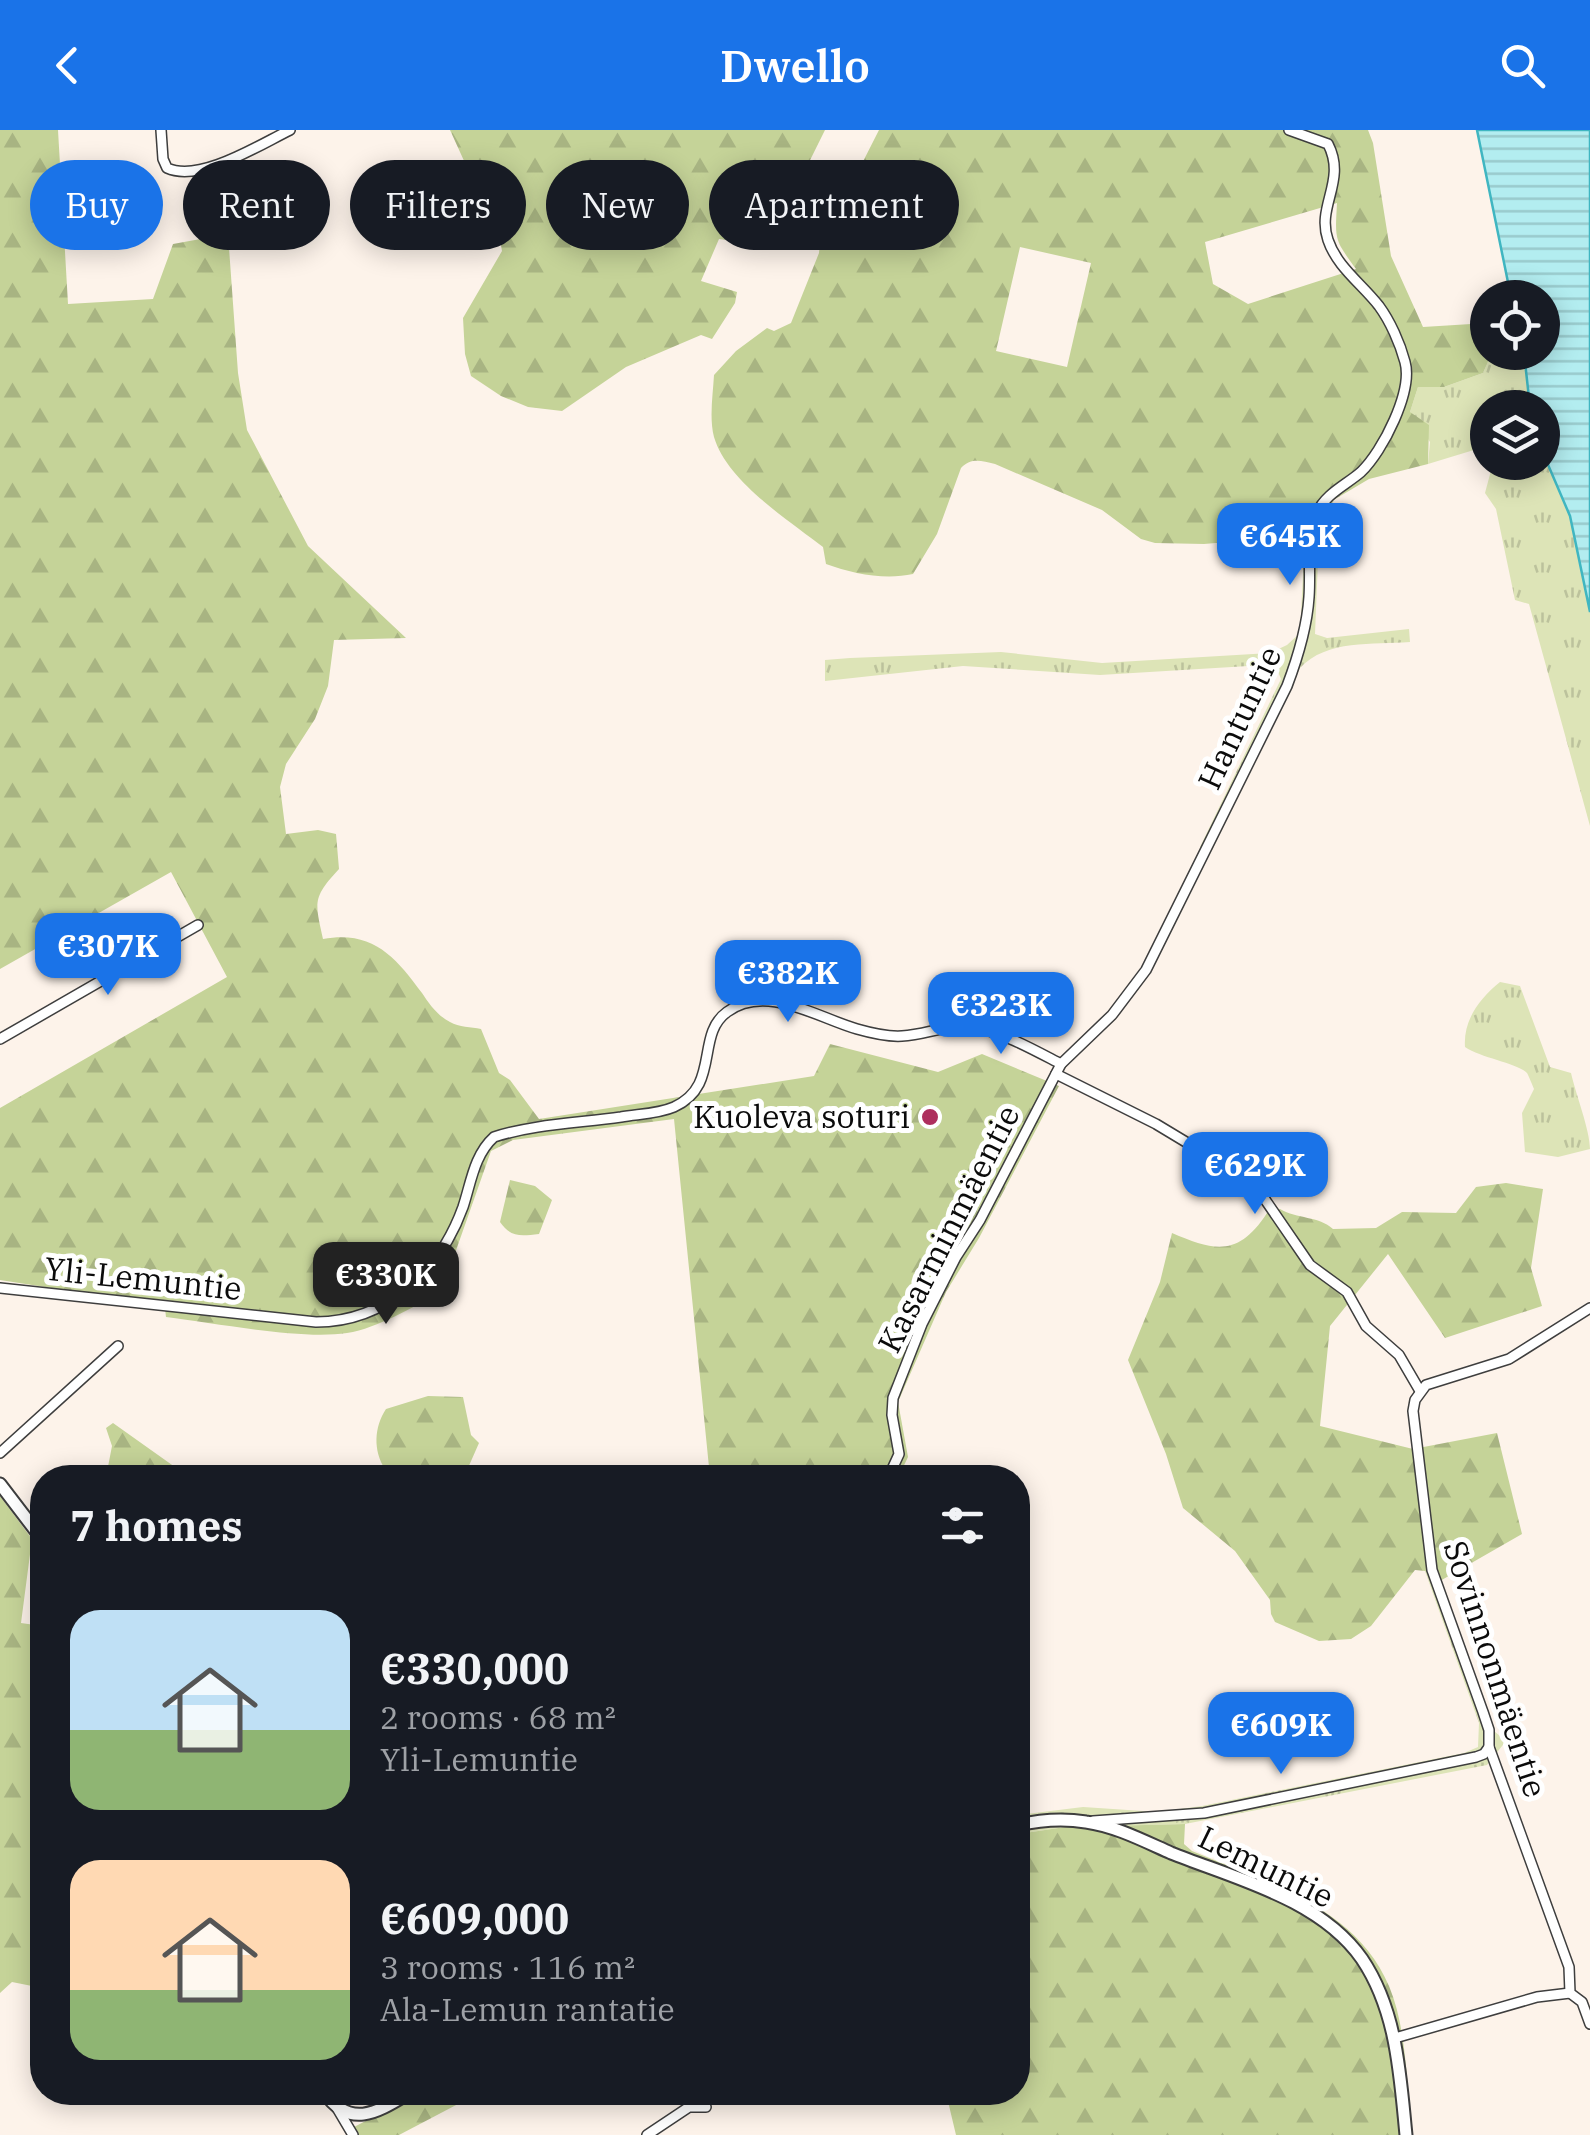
<!DOCTYPE html>
<meta charset="utf-8">
<style>
body{margin:0;font-family:"IBM Plex Serif",serif;background:#242831;color:#f1f3f6;height:100vh;display:flex;flex-direction:column;font-size:38px;white-space:nowrap}
*{box-sizing:border-box;margin:0}
p{font-size:32px;color:#9ea1a6}
.icon{flex:none;width:55px;height:55px;fill:none;stroke:currentColor;stroke-width:2;stroke-linecap:round;stroke-linejoin:round}
.map{position:relative;flex:1;overflow:hidden}
.panel{position:absolute;left:30px;top:1335px;width:1000px;height:640px;display:flex;flex-direction:column;background:#171b24;border-radius:40px;box-shadow:0 5px 25px #0003}
.panel>*{flex:none}
.banner{position:absolute;left:30px;top:30px;width:1000px;height:90px;display:flex;gap:20px}
.tools{position:absolute;left:1470px;top:150px;display:grid;gap:20px}
.tools a{display:grid;place-items:center;width:90px;height:90px;border-radius:50%;background:#171b24;box-shadow:0 5px 25px #0003;font-size:50px}
.price{position:absolute;translate:-50% -85px;padding:0 22px;border-radius:20px;background:#1a73e8;color:#fff;font-size:32px;line-height:65px;filter:drop-shadow(0 2px 5px #0008)}
.price::after{content:'';position:absolute;left:50%;top:60px;width:30px;height:22px;margin-left:-15px;background:inherit;clip-path:polygon(0 0,100% 0,50% 100%)}
.price.on{background:#222;color:#fff}
ul{padding:0;list-style:none}
li{display:flex;align-items:center;gap:30px;height:250px;padding:0 40px}
li span{display:grid;place-items:center;flex:none;width:280px;height:200px;border-radius:30px;color:#555}
li>.icon{margin-inline-start:auto}
span .icon{width:120px;height:120px;fill:#fffc;stroke-width:1}
li b{font-size:42px}
h2{display:flex;justify-content:space-between;align-items:center;height:120px;padding:0 40px;font-size:42px}
.tag{padding:0 35px;border-radius:45px;background:#171b24;box-shadow:0 5px 25px #0003;font-size:35px;line-height:90px}
.tag.on{background:#1a73e8;color:#fff}
header{display:flex;justify-content:space-between;align-items:center;height:130px;padding:0 40px;background:#1a73e8;color:#fff;font-size:45px;font-weight:600}
.map>svg:first-child{display:block}
.grass{fill:url(#grass-tufts)}
.forest{fill:url(#forest-firs);fill-rule:evenodd}
.water{fill:url(#water-rules);stroke:#40b6c1;stroke-width:2.5}
.lines{fill:none;stroke-linecap:round;stroke-linejoin:round}
.minor-casing{stroke:#3e3e3e;stroke-width:12}
.tertiary-casing{stroke:#3e3e3e;stroke-width:15}
.minor{stroke:#fff;stroke-width:9}
.tertiary{stroke:#fff;stroke-width:11}
.poi-dot{fill:#ae2f5d;stroke:#fff;stroke-width:4}
.labels{text-anchor:middle;stroke-width:10;stroke-linejoin:round;paint-order:stroke}
.street-label{font-size:32px;fill:#0b0b0b;stroke:#fff}
.poi-label{font-size:32px;fill:#0b0b0b;stroke:#fff;text-anchor:end}
</style>
<header><svg class="icon" aria-label="back" viewBox="0 0 24 24"><path d="M15 5l-7 7 7 7"/></svg>Dwello<svg class="icon" aria-label="search" viewBox="0 0 24 24"><circle cx="10" cy="10" r="6"/><path d="M15 15l6 6"/></svg></header>
<div class="map">
<svg width="1590" height="2005" viewBox="0 0 1590 2005">
<defs>
<pattern id="grass-tufts" width="24" height="20" patternUnits="userSpaceOnUse" patternTransform="scale(2.5)"><rect width="24" height="20" fill="#dde4b7"/><path d="M3 7l-1-3M5 7V3M7 7l1-3M15 17l-1-3M17 17v-4M19 17l1-3" fill="none" stroke="#bcc29c"/></pattern>
<pattern id="forest-firs" width="22" height="20" patternUnits="userSpaceOnUse" patternTransform="scale(2.5)"><rect width="22" height="20" fill="#c5d398"/><path d="M5 1l3.5 6h-7zM16 11l3.5 6h-7z" fill="#a8b482"/></pattern>
<pattern id="water-rules" width="6" height="5" patternUnits="userSpaceOnUse" patternTransform="scale(2.5)"><rect width="6" height="5" fill="#b3edf0"/><path d="M0 2.5h6" fill="none" stroke="#99cacc"/></pattern>
</defs>
<rect width="100%" height="100%" fill="#fdf3ea"/>
<!-- grass -->
<g class="grass">
<path d="M1492,223h32l6,54 -42,1 -1,38 -59,18 2,-22 -20,-30 8,-25h26l39,-14z"/>
<path d="M1543,323l27,63 20,96v214l-61,-222 -14,-4 -19,-91 -11,-16 8,-30 49,-1z"/>
<path d="M1334,370l-15,35 -4,99 12,4 82,-9 1,13c-37,3 -83,-3 -110,26l-88,182 -12,-3 81,-168 -5,-12 -11,-2 -165,10 -137,-9 -138,15v-21l25,-2 151,-6 101,11 168,-10 17,-8 13,-12 6,-118z"/>
<path d="M1500,852l20,4 30,81 21,6c5,22 19,57 19,76l-32,8 -33,-5 -3,-39 12,-24c-1,-2 -6,-15 -7,-16 -10,-10 -46,-15 -62,-26 -2,-27 15,-49 35,-65z"/>
<path d="M1425,1441l15,10 54,150 12,10 -19,24 -302,59 -120,3 -47,7v-19l65,-8 75,5 44,-6 262,-53 14,-6 1,-24z"/>
</g>
<!-- forest -->
<g class="forest">
<path d="M0,0h58l10,174 85,-5 20,-55 55,-10 10,139 9,57 61,116 98,92 -72,2 -6,46 -13,33 -29,45 -6,23 6,47 32,-4 18,4 3,35c-27,29 -24,33 -16,70 49,-9 72,17 99,54 7,11 16,23 28,29 9,5 21,5 31,7l18,44 11,7 29,39 275,-43 16,-32 108,28 44,-18 77,32 -80,152 -33,54 -48,110 10,55 -10,21 -188,-1 -36,-358 -161,21 -22,11 -50,142c-30,14 -62,35 -94,40 -47,7 -131,-10 -181,-16l-2,-17 -74,-6 -90,-14v-172l227,-131 -56,-105 -171,97z"/>
<path d="M450,0h375l-57,115 -49,-6 -18,42 36,11 -2,11 -23,36 -11,-4 -75,32 -64,44 -34,-4 -27,-11 -30,-20 -6,-22 -2,-36 39,-67 -2,-11z"/>
<path d="M879,0h489l5,13 18,113 32,71 64,-4 1,29 4,1 -9,20 -39,14h-26l-8,25 19,13 -1,39 -59,15 -81,48 -49,14 -35,3 -49,-1 -14,-4 -39,-29 -107,-46c-14,-3 -23,-7 -34,4l-24,66 -24,40c-28,6 -60,0 -87,-10l-3,-17c-35,-27 -96,-66 -109,-110 -5,-19 -1,-43 0,-62l22,-24 31,-23 7,3 17,-8 28,-70 1,-11 -7,-13 32,-32zM1337,73c-2,37 -3,36 19,66l-108,35 -35,-20 -8,-42zM1020,117l71,16 -24,104 -71,-16z"/>
<path d="M510,1050l25,6 17,14 -13,34c-18,2 -28,4 -39,-12z"/>
<path d="M1506,1053l37,6 -12,79 11,38 -97,32 -57,-84 -58,72 -10,100 93,23 84,-16 25,101 -82,47 -15,-10 -10,-1 -44,56 -20,13 -32,2 -44,-19 -4,-8 -1,-14 -35,-49 -52,-43 -17,-54 -38,-94 32,-78 12,-49c44,19 67,23 95,-20l13,-4c17,10 39,7 53,20l43,-1 26,-16 54,1 20,-26z"/>
<path d="M428,1266l35,1 8,38 8,8 -15,34h-55l-24,-8c-12,-18 -11,-42 1,-60z"/>
<path d="M113,1293l76,54h-83l6,-31 -6,-18z"/>
<path d="M0,1366l32,43 -11,84 21,3v362l-30,-6 -12,11z"/>
<path d="M1185,1694l-1,20 8,7c74,31 163,55 197,135 18,43 17,97 23,143l-12,6h-444l-10,-42 72,-1v-258l47,-7z"/>
<path d="M420,1963h59l-80,42h-40l-5,-8z"/>
</g>
<!-- water -->
<path class="water" d="M1477,0h113v482l-20,-96 -27,-63 -1,-45 -12,-1 -6,-54 18,-1v-54l-31,-1z"/>
<g class="lines">
<!-- minor casing -->
<g class="minor-casing">
<g id="minor">
<path d="M161,0l2,29 4,9c33,15 92,-23 123,-38"/>
<path d="M0,909l198,-114"/>
<path d="M1056,944l100,50 83,50 25,24 46,67 37,27 19,34 33,29 21,36"/>
<path d="M0,1158l316,34c70,0 124,-51 147,-115 8,-24 11,-52 31,-70 40,-13 86,-14 127,-20 17,-3 37,-3 53,-10 47,-21 21,-72 53,-95 39,-29 91,6 130,17 14,4 30,8 45,7 26,-1 48,-14 75,-8 29,6 57,22 84,36"/>
<path d="M1590,1178l-81,51 -83,26 -11,15 -2,11 19,159 51,142 6,18v17l80,220 1,26 12,9 8,22"/>
<path d="M0,1323l118,-107"/>
<path d="M888,1348l11,-24 -7,-39 1,-17 29,-74 34,-67 24,-37 81,-156 51,-49 34,-45 141,-284c11,-29 20,-58 22,-89 2,-26 -3,-59 8,-84 8,-19 29,-28 44,-41 22,-21 52,-81 44,-110 -5,-19 -15,-41 -26,-56 -17,-22 -42,-39 -51,-66 -12,-34 19,-59 0,-96l-39,-14"/>
<path d="M1093,1691l111,-8 272,-56 8,-3 5,-7"/>
<path d="M1395,1908l142,-41 33,-4"/>
<path d="M337,1978l16,27"/>
<path d="M647,2005l42,-28h17"/>
</g>
</g>
<!-- tertiary casing -->
<g class="tertiary-casing">
<g id="tertiary">
<path d="M0,1354l42,55"/>
<path d="M1018,1695c22,-5 44,-7 68,-3 29,4 58,19 85,31 65,26 149,46 191,106 35,52 38,116 44,176"/>
<path d="M324,1962c27,39 55,19 87,0"/>
</g>
</g>
<!-- minor -->
<use href="#minor" class="minor"/>
<!-- tertiary -->
<use href="#tertiary" class="tertiary"/>
</g>
<!-- markers -->
<circle class="poi-dot" cx="930" cy="987" r="10"/>
<g class="labels">
<!-- street labels -->
<g class="street-label">
<text transform="translate(1240 588) rotate(-65)" y="11">Hantuntie</text>
<text transform="translate(949 1099) rotate(-63)" y="11">Kasarminmäentie</text>
<text transform="translate(143 1149) rotate(6)" y="11">Yli-Lemuntie</text>
<text transform="translate(1495 1539) rotate(72)" y="11">Sovinnonmäentie</text>
<text transform="translate(1266 1737) rotate(26)" y="11">Lemuntie</text>
</g>
<!-- poi labels -->
<g class="poi-label">
<text x="910" y="998">Kuoleva soturi</text>
</g>
</g>
</svg>
<div class="tools">
<a><svg class="icon" aria-label="locate" viewBox="0 0 24 24"><circle cx="12" cy="12" r="6"/><path d="M12 2v4M12 18v4M2 12h4M18 12h4"/></svg></a>
<a><svg class="icon" aria-label="layers" viewBox="0 0 24 24"><path d="M12 4l9 5-9 5-9-5zM3 14l9 5 9-5"/></svg></a>
</div>
<b class="price" style="left:1290px;top:458px">€645K</b>
<b class="price" style="left:108px;top:868px">€307K</b>
<b class="price" style="left:788px;top:895px">€382K</b>
<b class="price" style="left:1001px;top:927px">€323K</b>
<b class="price" style="left:1255px;top:1087px">€629K</b>
<b class="price on" style="left:386px;top:1197px">€330K</b>
<b class="price" style="left:1281px;top:1647px">€609K</b>
<div class="banner">
<a class="tag on">Buy</a>
<a class="tag">Rent</a>
<a class="tag">Filters</a>
<a class="tag">New</a>
<a class="tag">Apartment</a>
</div>
<section class="panel">
<h2>7 homes<svg class="icon" aria-label="filters" viewBox="0 0 24 24"><path d="M4 7h16M4 17h16"/><circle cx="9" cy="7" r="2"/><circle cx="15" cy="17" r="2"/></svg></h2>
<ul>
<li><span style="background:linear-gradient(#bfe0f5 60%,#8fb573 0)"><svg class="icon" aria-label="home" viewBox="0 0 24 24"><path d="M3 11l9-7 9 7M6 9v11h12V9"/></svg></span><div><b>€330,000</b><p>2 rooms · 68 m²</p><p>Yli-Lemuntie</p></div></li>
<li><span style="background:linear-gradient(#ffd9b3 65%,#8fb573 0)"><svg class="icon" aria-label="home" viewBox="0 0 24 24"><path d="M3 11l9-7 9 7M6 9v11h12V9"/></svg></span><div><b>€609,000</b><p>3 rooms · 116 m²</p><p>Ala-Lemun rantatie</p></div></li>
</ul>
</section>
</div>
